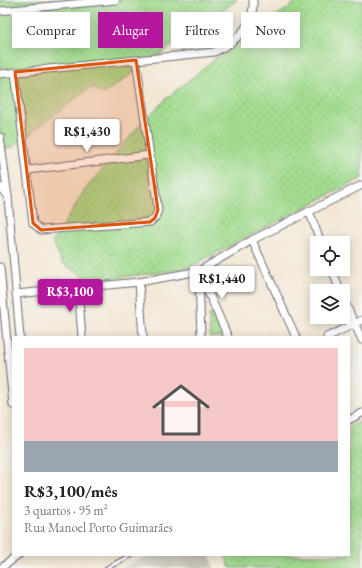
<!DOCTYPE html>
<html lang="pt">
<meta charset="utf-8">
<style>
body{margin:0;font-family:"EB Garamond",serif;background:#f6f6f6;color:#222;height:100vh;display:flex;flex-direction:column;font-size:15px;white-space:nowrap}
*{box-sizing:border-box;margin:0}
p{font-size:13px;color:#767676}
.icon{flex:none;width:22px;height:22px;fill:none;stroke:currentColor;stroke-width:2;stroke-linecap:round;stroke-linejoin:round}
.map{position:relative;flex:1;overflow:hidden}
.panel{position:absolute;left:12px;top:336px;width:338px;height:220px;display:flex;flex-direction:column;background:#fff;border-radius:0px;box-shadow:0 2px 10px #0003}
.panel>*{flex:none}
.guide{position:absolute;left:12px;top:12px;width:338px;height:36px;display:flex;gap:8px}
.fabs{position:absolute;left:310px;top:236px;display:grid;gap:8px}
.fabs a{display:grid;place-items:center;width:40px;height:40px;border-radius:0px;background:#fff;box-shadow:0 2px 10px #0003;font-size:20px}
.price{position:absolute;translate:-50% -34px;padding:0 9px;border-radius:4px;background:#fff;color:#222;font-size:13px;line-height:26px;filter:drop-shadow(0 1px 2px #0008)}
.price::after{content:'';position:absolute;left:50%;top:24px;width:12px;height:9px;margin-left:-6px;background:inherit;clip-path:polygon(0 0,100% 0,50% 100%)}
.price.selected{background:#b5179e;color:#fff}
ul{padding:0;list-style:none}
li{display:grid;align-content:center;gap:8px;height:212px;padding:0 12px}
li span{display:grid;place-items:center;height:124px;border-radius:0px;color:#555}
li>.icon{margin-inline-start:auto}
span .icon{width:72px;height:72px;fill:#fffc;stroke-width:1}
li b{font-size:17px}
.pill{padding:0 14px;border-radius:0px;background:#fff;box-shadow:0 2px 10px #0003;font-size:14px;line-height:36px}
.pill.selected{background:#b5179e;color:#fff}
.map>svg:first-child{display:block}
.industrial{fill:#c9c3b8}
.green{fill:url(#green-dots);stroke:#627f65}
.lines{fill:none;stroke-linecap:round;stroke-linejoin:round}
.service-casing{stroke:#6b6771;stroke-width:5.5}
.minor-casing{stroke:#6b6771;stroke-width:9}
.service{stroke:#fff;stroke-width:3.5}
.minor{stroke:#fff;stroke-width:7}
.marked{fill:#de560e;fill-opacity:0.2;stroke:#de560e;stroke-width:3;stroke-linejoin:round}
</style>
<div class="map">
<svg width="362" height="568" viewBox="0 0 362 568">
<defs>
<pattern id="green-dots" width="8" height="8" patternUnits="userSpaceOnUse"><rect width="8" height="8" fill="#a3dc8f"/><path d="M2 2h.1M6 6h.1" fill="none" stroke="#8cbc7c" stroke-width="1.8" stroke-linecap="round"/></pattern>
</defs>
<rect width="100%" height="100%" fill="#f6f6f2"/>
<filter id="ink" filterUnits="userSpaceOnUse"><feTurbulence type="fractalNoise" baseFrequency=".025" numOctaves="2"/><feDisplacementMap in="SourceGraphic" scale="8" xChannelSelector="R" yChannelSelector="G"/><feConvolveMatrix kernelMatrix="1 2 1 2 8 2 1 2 1" color-interpolation-filters="sRGB"/></filter>
<filter id="wash" filterUnits="userSpaceOnUse"><feTurbulence type="fractalNoise" baseFrequency=".012" numOctaves="4" result="noise"/><feDisplacementMap in="SourceGraphic" scale="16" xChannelSelector="R" yChannelSelector="G"/><feGaussianBlur stdDeviation="0.9" result="paint"/><feColorMatrix in="noise" values="0 0 0 0 0 0 0 0 0 0 0 0 0 0 0 0 0 1.4 0 .05"/><feComposite in="paint" operator="in"/></filter>
<g filter="url(#wash)">
<rect width="100%" height="100%" fill="#f3e7d4"/>
<!-- industrial -->
<path class="industrial" d="M147,555h63l4,13h-92z"/>
<!-- green -->
<g class="green">
<path d="M0,0h237l-134,94 -10,-6 -5,1 -75,58 -6,1 -7,-3z"/>
<path d="M298,0h64v35l-5,7 5,11v125l-173,89 -12,3 -85,11 -30,-18 -9,-21 31,-51 55,-65 28,-28 73,-59 47,-30z"/>
<path d="M214,313l10,24h-14l-1,-22z"/>
<path d="M362,421v147h-132l-5,-13h124v-128z"/>
</g>
</g>
<g filter="url(#ink)">
<g class="lines">
<!-- service casing -->
<g class="service-casing">
<path id="service" d="M107,568l24,-13"/>
</g>
<!-- minor casing -->
<g class="minor-casing">
<g id="minor">
<path d="M0,11l116,-11"/>
<path d="M15,72l18,151 8,7 109,-8 5,-4 3,-8 -22,-150"/>
<path d="M0,74l214,-22c22,-9 41,-28 39,-52"/>
<path d="M0,137l8,60 12,140"/>
<path d="M28,170l121,-15"/>
<path d="M0,187l8,10"/>
<path d="M309,211l12,32"/>
<path d="M252,240l44,97"/>
<path d="M0,267l13,138"/>
<path d="M332,269l8,22"/>
<path d="M199,271l29,66"/>
<path d="M199,276l2,61"/>
<path d="M139,282l4,55"/>
<path d="M78,288l4,49"/>
<path d="M16,294l123,-12 60,-11 53,-31 110,-55"/>
<path d="M343,298l19,42"/>
<path d="M327,337l35,-17"/>
<path d="M349,420l13,-7"/>
<path d="M1,568l18,-13"/>
</g>
</g>
<!-- service -->
<use href="#service" class="service"/>
<!-- minor -->
<use href="#minor" class="minor"/>
</g>
</g>
<!-- marked area -->
<path class="marked" d="M136,60l22,150 -3,8 -5,4 -109,8 -8,-7 -18,-151z"/>
</svg>
<div class="fabs">
<a><svg class="icon" aria-label="locate" viewBox="0 0 24 24"><circle cx="12" cy="12" r="6"/><path d="M12 2v4M12 18v4M2 12h4M18 12h4"/></svg></a>
<a><svg class="icon" aria-label="layers" viewBox="0 0 24 24"><path d="M12 4l9 5-9 5-9-5zM3 14l9 5 9-5"/></svg></a>
</div>
<b class="price" style="left:87px;top:153px">R$1,430</b>
<b class="price" style="left:222px;top:300px">R$1,440</b>
<b class="price selected" style="left:70px;top:313px">R$3,100</b>
<div class="guide">
<a class="pill">Comprar</a>
<a class="pill selected">Alugar</a>
<a class="pill">Filtros</a>
<a class="pill">Novo</a>
</div>
<section class="panel">
<ul>
<li><span style="background:linear-gradient(#f6c9c9 75%,#9aa5b1 0)"><svg class="icon" aria-label="home" viewBox="0 0 24 24"><path d="M3 11l9-7 9 7M6 9v11h12V9"/></svg></span><div><b>R$3,100/mês</b><p>3 quartos · 95 m²</p><p>Rua Manoel Porto Guimarães</p></div></li>
</ul>
</section>
</div>
